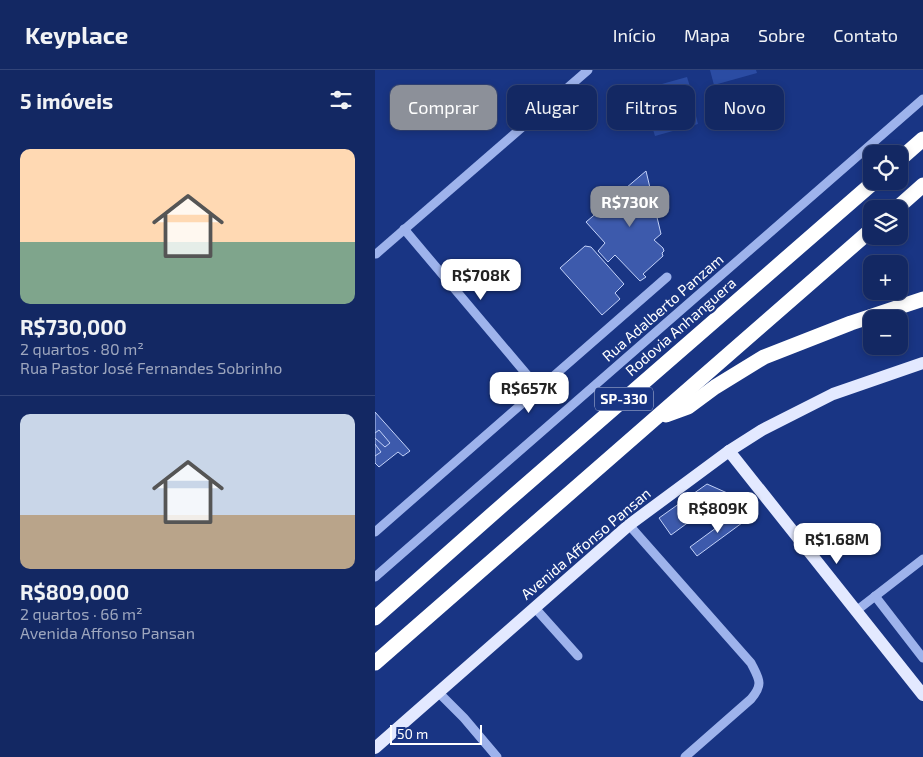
<!DOCTYPE html>
<html lang="pt">
<meta charset="utf-8">
<style>
body{margin:0;font-family:"Exo 2",sans-serif;background:#20346c;color:#f1f3f6;height:100vh;display:flex;flex-direction:column;font-size:19px;white-space:nowrap}
*{box-sizing:border-box;margin:0}
p{font-size:16px;color:#9da6be}
.icon{flex:none;width:28px;height:28px;fill:none;stroke:currentColor;stroke-width:2;stroke-linecap:round;stroke-linejoin:round}
.map{position:relative;flex:1;overflow:hidden}
.sheet{display:flex;flex-direction:column;background:#132863;width:375px}
.sheet>*{flex:none}
.guide{position:absolute;left:15px;top:15px;width:458px;height:45px;display:flex;gap:10px}
.buttons{position:absolute;left:488px;top:75px;display:grid;gap:10px}
.buttons a{display:grid;place-items:center;width:45px;height:45px;border-radius:10px;background:#132863;box-shadow:0 2px 8px #0003,0 0 0 1px #324478;font-size:25px}
.scale{position:absolute;left:15px;bottom:12px;width:92px;box-sizing:border-box;padding-left:5px;border:2px solid #fff;border-top:0;font-size:14px;line-height:18px;white-space:nowrap;color:#fff;-webkit-text-stroke:4px #193584;paint-order:stroke}
.price{position:absolute;translate:-50% -42px;padding:0 11px;border-radius:10px;background:#fff;color:#222;font-size:16px;line-height:32px;filter:drop-shadow(0 1px 2px #0008)}
.price::after{content:'';position:absolute;left:50%;top:30px;width:15px;height:11px;margin-left:-8px;background:inherit;clip-path:polygon(0 0,100% 0,50% 100%)}
.price.active{background:#8c9099;color:#fff}
ul{padding:0;list-style:none}
li{display:grid;align-content:center;gap:10px;height:265px;padding:0 20px}
li+li{border-top:1px solid #324478}
li span{display:grid;place-items:center;height:155px;border-radius:10px;color:#555}
li>.icon{margin-inline-start:auto}
span .icon{width:90px;height:90px;fill:#fffc;stroke-width:1}
li b{font-size:21px}
h2{display:flex;justify-content:space-between;align-items:center;height:60px;padding:0 20px;font-size:21px}
.chip{padding:0 18px;border-radius:10px;background:#132863;box-shadow:0 2px 8px #0003,0 0 0 1px #324478;font-size:18px;line-height:45px}
.chip.active{background:#8c9099;color:#fff}
header{display:flex;align-items:center;gap:30px;box-sizing:border-box;height:70px;padding:0 25px;background:#132863;border-bottom:1px solid #324478}
header strong{font-size:24px}
nav{display:flex;gap:28px;margin-inline-start:auto;font-size:18px}
main{display:flex;flex:1;min-height:0}
.map>svg:first-child{display:block}
.green{fill:#2b4ca3}
.building{fill:#3d5aac;stroke:#c3d2f9}
.lines{fill:none;stroke-linecap:round;stroke-linejoin:round}
.minor{stroke:#9eb3ec;stroke-width:9}
.major{stroke:#e3e9ff;stroke-width:12}
.highway{stroke:#fff;stroke-width:15}
.labels{text-anchor:middle;stroke-width:4.5;stroke-linejoin:round;paint-order:stroke}
.shield{fill:#193584;stroke:#bac2da;stroke-width:1}
.shield-label{font-size:14px;font-weight:bold;fill:#fff}
.street-label{font-size:15px;fill:#fff;stroke:#193584}
</style>
<header>
<strong>Keyplace</strong>
<nav><a>Início</a><a>Mapa</a><a>Sobre</a><a>Contato</a></nav>
</header>
<main>
<section class="sheet">
<h2>5 imóveis<svg class="icon" aria-label="filters" viewBox="0 0 24 24"><path d="M4 7h16M4 17h16"/><circle cx="9" cy="7" r="2"/><circle cx="15" cy="17" r="2"/></svg></h2>
<ul>
<li><span style="background:linear-gradient(#ffd9b3 60%,#7fa58c 0)"><svg class="icon" aria-label="home" viewBox="0 0 24 24"><path d="M3 11l9-7 9 7M6 9v11h12V9"/></svg></span><div><b>R$730,000</b><p>2 quartos · 80 m²</p><p>Rua Pastor José Fernandes Sobrinho</p></div></li>
<li><span style="background:linear-gradient(#c9d6e8 65%,#b9a48a 0)"><svg class="icon" aria-label="home" viewBox="0 0 24 24"><path d="M3 11l9-7 9 7M6 9v11h12V9"/></svg></span><div><b>R$809,000</b><p>2 quartos · 66 m²</p><p>Avenida Affonso Pansan</p></div></li>
</ul>
</section>
<div class="map">
<svg width="548" height="687" viewBox="0 0 548 687">
<rect width="100%" height="100%" fill="#193584"/>
<!-- green -->
<g class="green">
<path d="M335,0h46l1,3 -43,12z"/>
<path d="M312,7l5,16 -44,12 -4,-16z"/>
<path d="M385,21l5,16 -44,11 -4,-16z"/>
<path d="M319,38l4,16 -43,12 -5,-16z"/>
</g>
<!-- building -->
<g class="building">
<path d="M271,101l15,63 -7,6 9,8 1,3 -2,2 1,3 -20,18 3,3 -6,4 -25,-26 -7,7 -10,-11 7,-8 -19,-21z"/>
<path d="M210,176l6,1 33,37 -9,9 5,6 -18,16 -42,-47z"/>
<path d="M0,342l35,39 -7,5 -5,-4 -19,15 -4,-4z"/>
<path d="M4,360l11,13 -5,4 -10,-9v-5z"/>
<path d="M0,374l6,8 -6,4z"/>
<path d="M332,414l27,12 -7,15 -15,-6 -41,30 -12,-17z"/>
<path d="M364,441l7,9 -49,36 -7,-9z"/>
</g>
<g class="lines">
<!-- minor -->
<g class="minor">
<path d="M29,159l135,160"/>
<path d="M1,184l212,-184"/>
<path d="M254,455l122,138c8,16 13,21 0,36l-66,58"/>
<path d="M0,462l292,-255"/>
<path d="M0,507l548,-478"/>
<path d="M500,526l48,62"/>
<path d="M160,538l43,48"/>
<path d="M481,541l67,-52"/>
<path d="M64,623l25,25 33,39"/>
</g>
<!-- major -->
<g class="major">
<path d="M354,381l194,244"/>
<path d="M0,678l254,-223 100,-74 33,-21 71,-36 90,-31"/>
</g>
<!-- highway -->
<g class="highway">
<path d="M524,90l24,-21"/>
<path d="M521,139l27,-24"/>
<path d="M291,345l22,-8 27,-20 49,-30 87,-34 72,-24"/>
<path d="M0,548l130,-115 370,-322"/>
<path d="M0,593l496,-433"/>
</g>
</g>
<g class="labels">
<!-- shield labels -->
<rect class="shield" x="220" y="317.5" width="58" height="23" rx="4"/>
<g class="shield-label">
<text x="249" y="334">SP-330</text>
</g>
<!-- street labels -->
<g class="street-label">
<text transform="translate(288 238) rotate(-41)" y="5">Rua Adalberto Panzam</text>
<text transform="translate(306 257) rotate(-41)" y="5">Rodovia Anhanguera</text>
<text transform="translate(211 474) rotate(-40)" y="5">Avenida Affonso Pansan</text>
</g>
</g>
</svg>
<div class="buttons">
<a><svg class="icon" aria-label="locate" viewBox="0 0 24 24"><circle cx="12" cy="12" r="6"/><path d="M12 2v4M12 18v4M2 12h4M18 12h4"/></svg></a>
<a><svg class="icon" aria-label="layers" viewBox="0 0 24 24"><path d="M12 4l9 5-9 5-9-5zM3 14l9 5 9-5"/></svg></a>
<a>+</a>
<a>−</a>
</div>
<div class="scale">50 m</div>
<b class="price active" style="left:255px;top:158px">R$730K</b>
<b class="price" style="left:106px;top:231px">R$708K</b>
<b class="price" style="left:154px;top:344px">R$657K</b>
<b class="price" style="left:343px;top:464px">R$809K</b>
<b class="price" style="left:462px;top:495px">R$1.68M</b>
<div class="guide">
<a class="chip active">Comprar</a>
<a class="chip">Alugar</a>
<a class="chip">Filtros</a>
<a class="chip">Novo</a>
</div>
</div>
</main>
